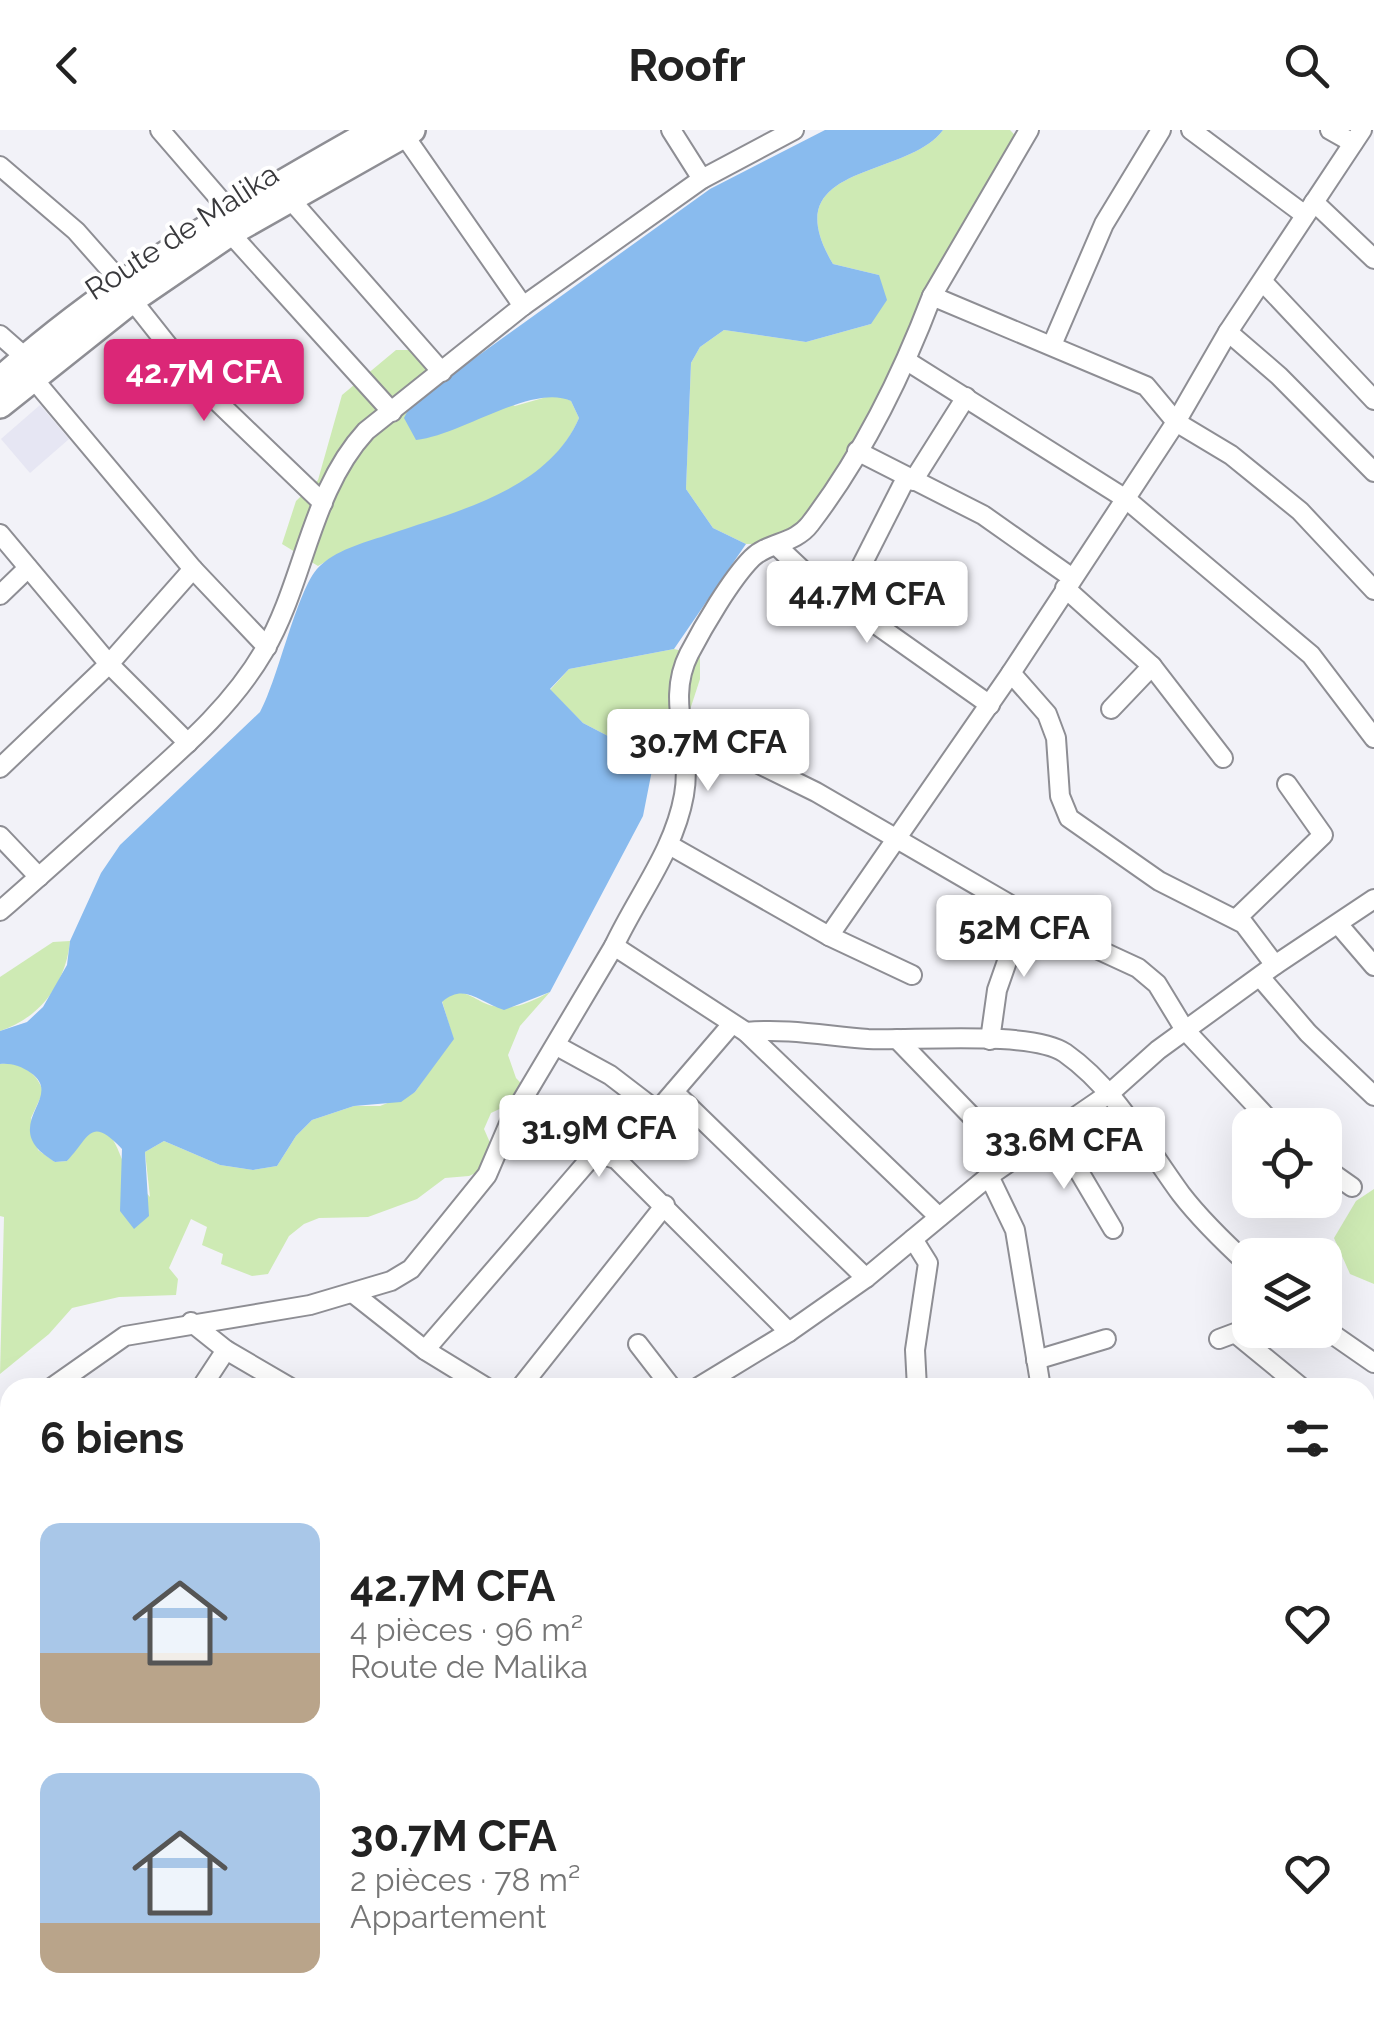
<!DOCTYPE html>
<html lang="fr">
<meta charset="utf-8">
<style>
body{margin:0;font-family:Raleway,sans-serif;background:#f6f6f6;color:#222;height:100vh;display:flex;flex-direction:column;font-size:38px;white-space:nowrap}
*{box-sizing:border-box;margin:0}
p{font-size:32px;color:#767676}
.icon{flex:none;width:55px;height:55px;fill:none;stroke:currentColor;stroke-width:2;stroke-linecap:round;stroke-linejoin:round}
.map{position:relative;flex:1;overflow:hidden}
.side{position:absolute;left:0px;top:1248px;width:1375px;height:642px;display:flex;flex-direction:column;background:#fff;border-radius:30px 30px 0 0;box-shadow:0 10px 40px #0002}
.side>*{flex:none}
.controls{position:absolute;left:1232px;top:978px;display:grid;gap:20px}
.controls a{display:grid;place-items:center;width:110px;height:110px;border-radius:20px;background:#fff;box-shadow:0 10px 40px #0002;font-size:50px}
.price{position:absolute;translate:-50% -85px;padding:0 22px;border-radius:10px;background:#fff;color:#222;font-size:32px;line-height:65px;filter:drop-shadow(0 2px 5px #0008)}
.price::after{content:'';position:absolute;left:50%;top:60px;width:30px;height:22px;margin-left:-15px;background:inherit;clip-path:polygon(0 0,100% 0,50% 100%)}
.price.on{background:#db2777;color:#fff}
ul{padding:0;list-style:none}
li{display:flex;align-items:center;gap:30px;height:250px;padding:0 40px}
li span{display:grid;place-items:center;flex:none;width:280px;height:200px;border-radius:20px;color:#555}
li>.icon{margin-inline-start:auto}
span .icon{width:120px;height:120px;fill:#fffc;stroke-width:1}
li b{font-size:42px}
h2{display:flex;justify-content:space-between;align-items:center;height:120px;padding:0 40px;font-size:42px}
header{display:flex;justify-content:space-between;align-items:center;height:130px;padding:0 40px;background:#fff;font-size:45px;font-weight:700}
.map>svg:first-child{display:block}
.built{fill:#e6e6f3}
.green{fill:#ceeab4}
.water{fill:#89bbee}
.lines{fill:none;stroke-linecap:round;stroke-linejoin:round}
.street-casing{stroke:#8e8e94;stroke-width:22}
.secondary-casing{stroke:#8e8e94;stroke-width:30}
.street{stroke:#fff;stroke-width:18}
.secondary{stroke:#fff;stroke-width:25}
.labels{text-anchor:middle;stroke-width:8;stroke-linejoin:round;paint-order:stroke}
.street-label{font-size:30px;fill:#39393c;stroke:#fff}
</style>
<header><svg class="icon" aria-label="back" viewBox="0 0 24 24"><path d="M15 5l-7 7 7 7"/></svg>Roofr<svg class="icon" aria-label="search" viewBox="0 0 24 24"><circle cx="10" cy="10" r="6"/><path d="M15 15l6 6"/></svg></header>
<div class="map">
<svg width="1374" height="1888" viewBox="0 0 1374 1888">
<rect width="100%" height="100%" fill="#f2f2f8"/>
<!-- built -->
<path class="built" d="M40,275l29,34 -39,34 -29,-34z"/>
<!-- green -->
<g class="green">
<path d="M943,0h67l16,17 -24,20 -16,56 -55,91 -95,187 -59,43h-31l-33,-16 -27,-39 5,-126 9,-16 24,-17 82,12 65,-18 8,-49 -46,-11c-61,-102 73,-84 110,-134z"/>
<path d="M396,220h32l23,24 64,32 42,-12 14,7 8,17c-41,97 -181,100 -261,148l-36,-22 14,-43 22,-21 24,-85z"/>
<path d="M674,519l26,6v24l-24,74 -22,7 -71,-37 -33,-33 19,-21z"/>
<path d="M70,811c-4,42 -30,77 -70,90v-54l53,-35z"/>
<path d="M454,862c17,0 23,10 39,14 22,5 39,-5 57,-14l-30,34 -12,29 8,23 15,16 -40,19 -7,16 15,34 -30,13 -24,2 -28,21 -49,18 -49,1 -15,6 -15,12 -21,38 -16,2 -31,-12 2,-10 -21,-9 5,-18 -16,-8 -22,49 9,11 -2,16 -57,2 -47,11 -23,26 -49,40 4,-157 -4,-1v-152c20,-3 38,9 43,28l-12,26 7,32 17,12 12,-1c7,-8 12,-22 19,-27 24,-16 32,17 38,30 4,12 18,23 26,33l-5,-45 19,-11 56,24 33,5 24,-4 19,-30 16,-16 42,-14h26l35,-14 38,-54 -11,-37z"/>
<path d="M1374,1059v95l-24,-10 -16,-36 22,-37z"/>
<path d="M1374,1466v268l-9,8v-270z"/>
<path d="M10,1739v141h152l1,8h-163v-144z"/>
<path d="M1056,1880h181l-8,8h-174z"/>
</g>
<!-- water -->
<path class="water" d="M825,0h118c-37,50 -171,32 -110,134l46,11 8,25 -16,24 -65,18 -82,-12 -24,17 -9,16 -5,126 27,39 33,16 -72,105 -105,20 -19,20 33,34 71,37 -11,56 -93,176 -46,18c-24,-7 -39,-28 -62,-8l12,37 -39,53 -14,10 -47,4 -42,14 -16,16 -19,30 -24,4 -33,-5 -56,-24 -19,11 4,64 -15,13 -14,-18 2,-62c-32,-34 -32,-12 -55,12l-12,1c-11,-7 -24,-16 -25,-30 -2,-23 26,-41 1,-59 -10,-7 -20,-10 -31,-9v-33l27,-9 16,-15 24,-42 3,-24 31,-68 19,-28 140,-133c19,-34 38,-129 61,-147 19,-17 46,-23 69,-31 67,-23 158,-44 189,-116l-8,-17c-39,-18 -109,34 -155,39l-12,-22 7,-14 299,-215z"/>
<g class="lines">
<!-- street casing -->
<g class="street-casing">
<g id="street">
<path d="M160,0l70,81"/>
<path d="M671,0l31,49"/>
<path d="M1191,0l114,85"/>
<path d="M1330,0l23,13"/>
<path d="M404,5l119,171"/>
<path d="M0,36l76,65 46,52"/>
<path d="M290,69l152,173"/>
<path d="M1314,72l60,57"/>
<path d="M230,103l162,179"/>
<path d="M1263,152l111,118"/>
<path d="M932,166l97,-166"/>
<path d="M132,170l65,82 126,121"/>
<path d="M1228,202l51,44 95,96"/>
<path d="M0,205l25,22"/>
<path d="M1052,215l52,-121 57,-94"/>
<path d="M907,231l219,138 185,156 63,83"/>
<path d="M31,246l162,193 74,78"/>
<path d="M857,321l126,64 88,62"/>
<path d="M913,351l53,-84"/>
<path d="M0,404l109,130 79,79"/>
<path d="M778,417l35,33 177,125"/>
<path d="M1065,458l87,78 -41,43"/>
<path d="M0,465l28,-27"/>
<path d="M844,470l62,-122"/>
<path d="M1152,536l71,92"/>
<path d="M1011,543l36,41 9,24 4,58 9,22 90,63 85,43 31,41"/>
<path d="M686,603l26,8 104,51 231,134 91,42 19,16 28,46 89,95"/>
<path d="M0,638l109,-104 84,-95"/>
<path d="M0,706l39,41"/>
<path d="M671,716l158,90 83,39"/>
<path d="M0,781c46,-40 91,-81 136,-121 48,-43 96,-84 128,-139 41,-70 46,-159 102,-220l157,-125 179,-127 92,-49"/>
<path d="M1236,789l87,-84 -36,-51"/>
<path d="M1338,794l36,42"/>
<path d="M829,806l182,-263 165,-251 52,-90 134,-202"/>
<path d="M614,816c24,-51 60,-95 70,-151 9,-50 -19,-94 5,-141 14,-27 42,-75 63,-96 16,-16 43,-14 58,-34 52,-68 92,-149 122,-228l214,90 30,36 55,33 69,56 74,79"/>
<path d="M1260,847l48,56 66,63"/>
<path d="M746,902c41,-4 81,4 122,7 44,2 164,-9 197,14 51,36 80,92 116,141 20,26 45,50 69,72"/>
<path d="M897,909l116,120"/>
<path d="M990,910l7,-50 28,-80"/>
<path d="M557,916l53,29 47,36"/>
<path d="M674,962l192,186"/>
<path d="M1055,1001l58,98"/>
<path d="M616,1029l116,-135"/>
<path d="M1325,1038l27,19"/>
<path d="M989,1046l26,54 26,158"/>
<path d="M913,1109l15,24 -13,87 2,38"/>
<path d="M354,1164l71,56 62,38"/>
<path d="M191,1192l35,28 65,38"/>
<path d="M1325,1199l49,34"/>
<path d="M1219,1209l16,-6 67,55"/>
<path d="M638,1214l34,44"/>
<path d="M425,1220l170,-197 21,6 173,173"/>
<path d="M1036,1230l70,-21"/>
<path d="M51,1258l74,-52 185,-31 81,-24 20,-12 76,-94 24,-56 103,-173 132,86 193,185"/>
<path d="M201,1258l25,-38"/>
<path d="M520,1258l145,-183"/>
<path d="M697,1258l92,-56 77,-54 123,-102 121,-83 48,-43 117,-85 99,-66"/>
<path d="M0,1297l10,-8"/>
<path d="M1365,1309l9,8"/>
<path d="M1365,1347l9,-8"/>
<path d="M1365,1384l9,8"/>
<path d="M0,1549l10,-14"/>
<path d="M0,1626l10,-4"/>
<path d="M0,1774l10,-2"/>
<path d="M1365,1851l9,-13"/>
<path d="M554,1880l12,8"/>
<path d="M789,1880l9,8"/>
<path d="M201,1888l4,-8"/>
<path d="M323,1888l2,-8"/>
<path d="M434,1888l2,-8"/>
<path d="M752,1888l8,-8"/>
<path d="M918,1888l7,-8"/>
<path d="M1033,1888l2,-8"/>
<path d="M1339,1888l6,-8"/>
</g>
</g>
<!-- secondary casing -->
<g class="secondary-casing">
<g id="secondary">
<path d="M0,250c112,-101 244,-176 375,-250"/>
<path d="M0,275l132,-105 98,-67 182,-103"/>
</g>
</g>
<!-- street -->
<use href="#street" class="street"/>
<!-- secondary -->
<use href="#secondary" class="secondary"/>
</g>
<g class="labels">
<!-- street labels -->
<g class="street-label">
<text transform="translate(182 102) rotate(-33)" y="10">Route de Malika</text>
</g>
</g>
</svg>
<div class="controls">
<a><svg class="icon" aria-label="locate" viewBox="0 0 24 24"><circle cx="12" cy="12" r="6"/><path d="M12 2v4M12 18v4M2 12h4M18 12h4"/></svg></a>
<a><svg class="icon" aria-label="layers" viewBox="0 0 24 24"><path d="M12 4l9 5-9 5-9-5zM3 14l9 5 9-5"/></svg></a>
</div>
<b class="price on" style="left:204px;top:294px">42.7M CFA</b>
<b class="price" style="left:867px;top:516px">44.7M CFA</b>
<b class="price" style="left:708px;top:664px">30.7M CFA</b>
<b class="price" style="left:1024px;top:850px">52M CFA</b>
<b class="price" style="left:599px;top:1050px">31.9M CFA</b>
<b class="price" style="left:1064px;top:1062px">33.6M CFA</b>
<section class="side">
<h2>6 biens<svg class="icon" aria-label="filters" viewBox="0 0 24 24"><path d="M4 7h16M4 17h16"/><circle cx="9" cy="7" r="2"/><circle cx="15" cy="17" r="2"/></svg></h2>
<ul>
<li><span style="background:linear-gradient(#a9c7e8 65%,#b9a48a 0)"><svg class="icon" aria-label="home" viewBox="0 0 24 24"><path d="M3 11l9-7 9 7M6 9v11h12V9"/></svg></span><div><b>42.7M CFA</b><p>4 pièces · 96 m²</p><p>Route de Malika</p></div><svg class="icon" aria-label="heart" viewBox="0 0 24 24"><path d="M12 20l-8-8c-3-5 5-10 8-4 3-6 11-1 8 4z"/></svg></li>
<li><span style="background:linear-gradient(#a9c7e8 75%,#b9a48a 0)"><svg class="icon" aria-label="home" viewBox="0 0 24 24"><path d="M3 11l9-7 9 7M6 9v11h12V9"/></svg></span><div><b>30.7M CFA</b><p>2 pièces · 78 m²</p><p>Appartement</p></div><svg class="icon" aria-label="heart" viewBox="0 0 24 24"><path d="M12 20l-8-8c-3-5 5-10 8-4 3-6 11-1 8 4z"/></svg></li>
</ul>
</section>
</div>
